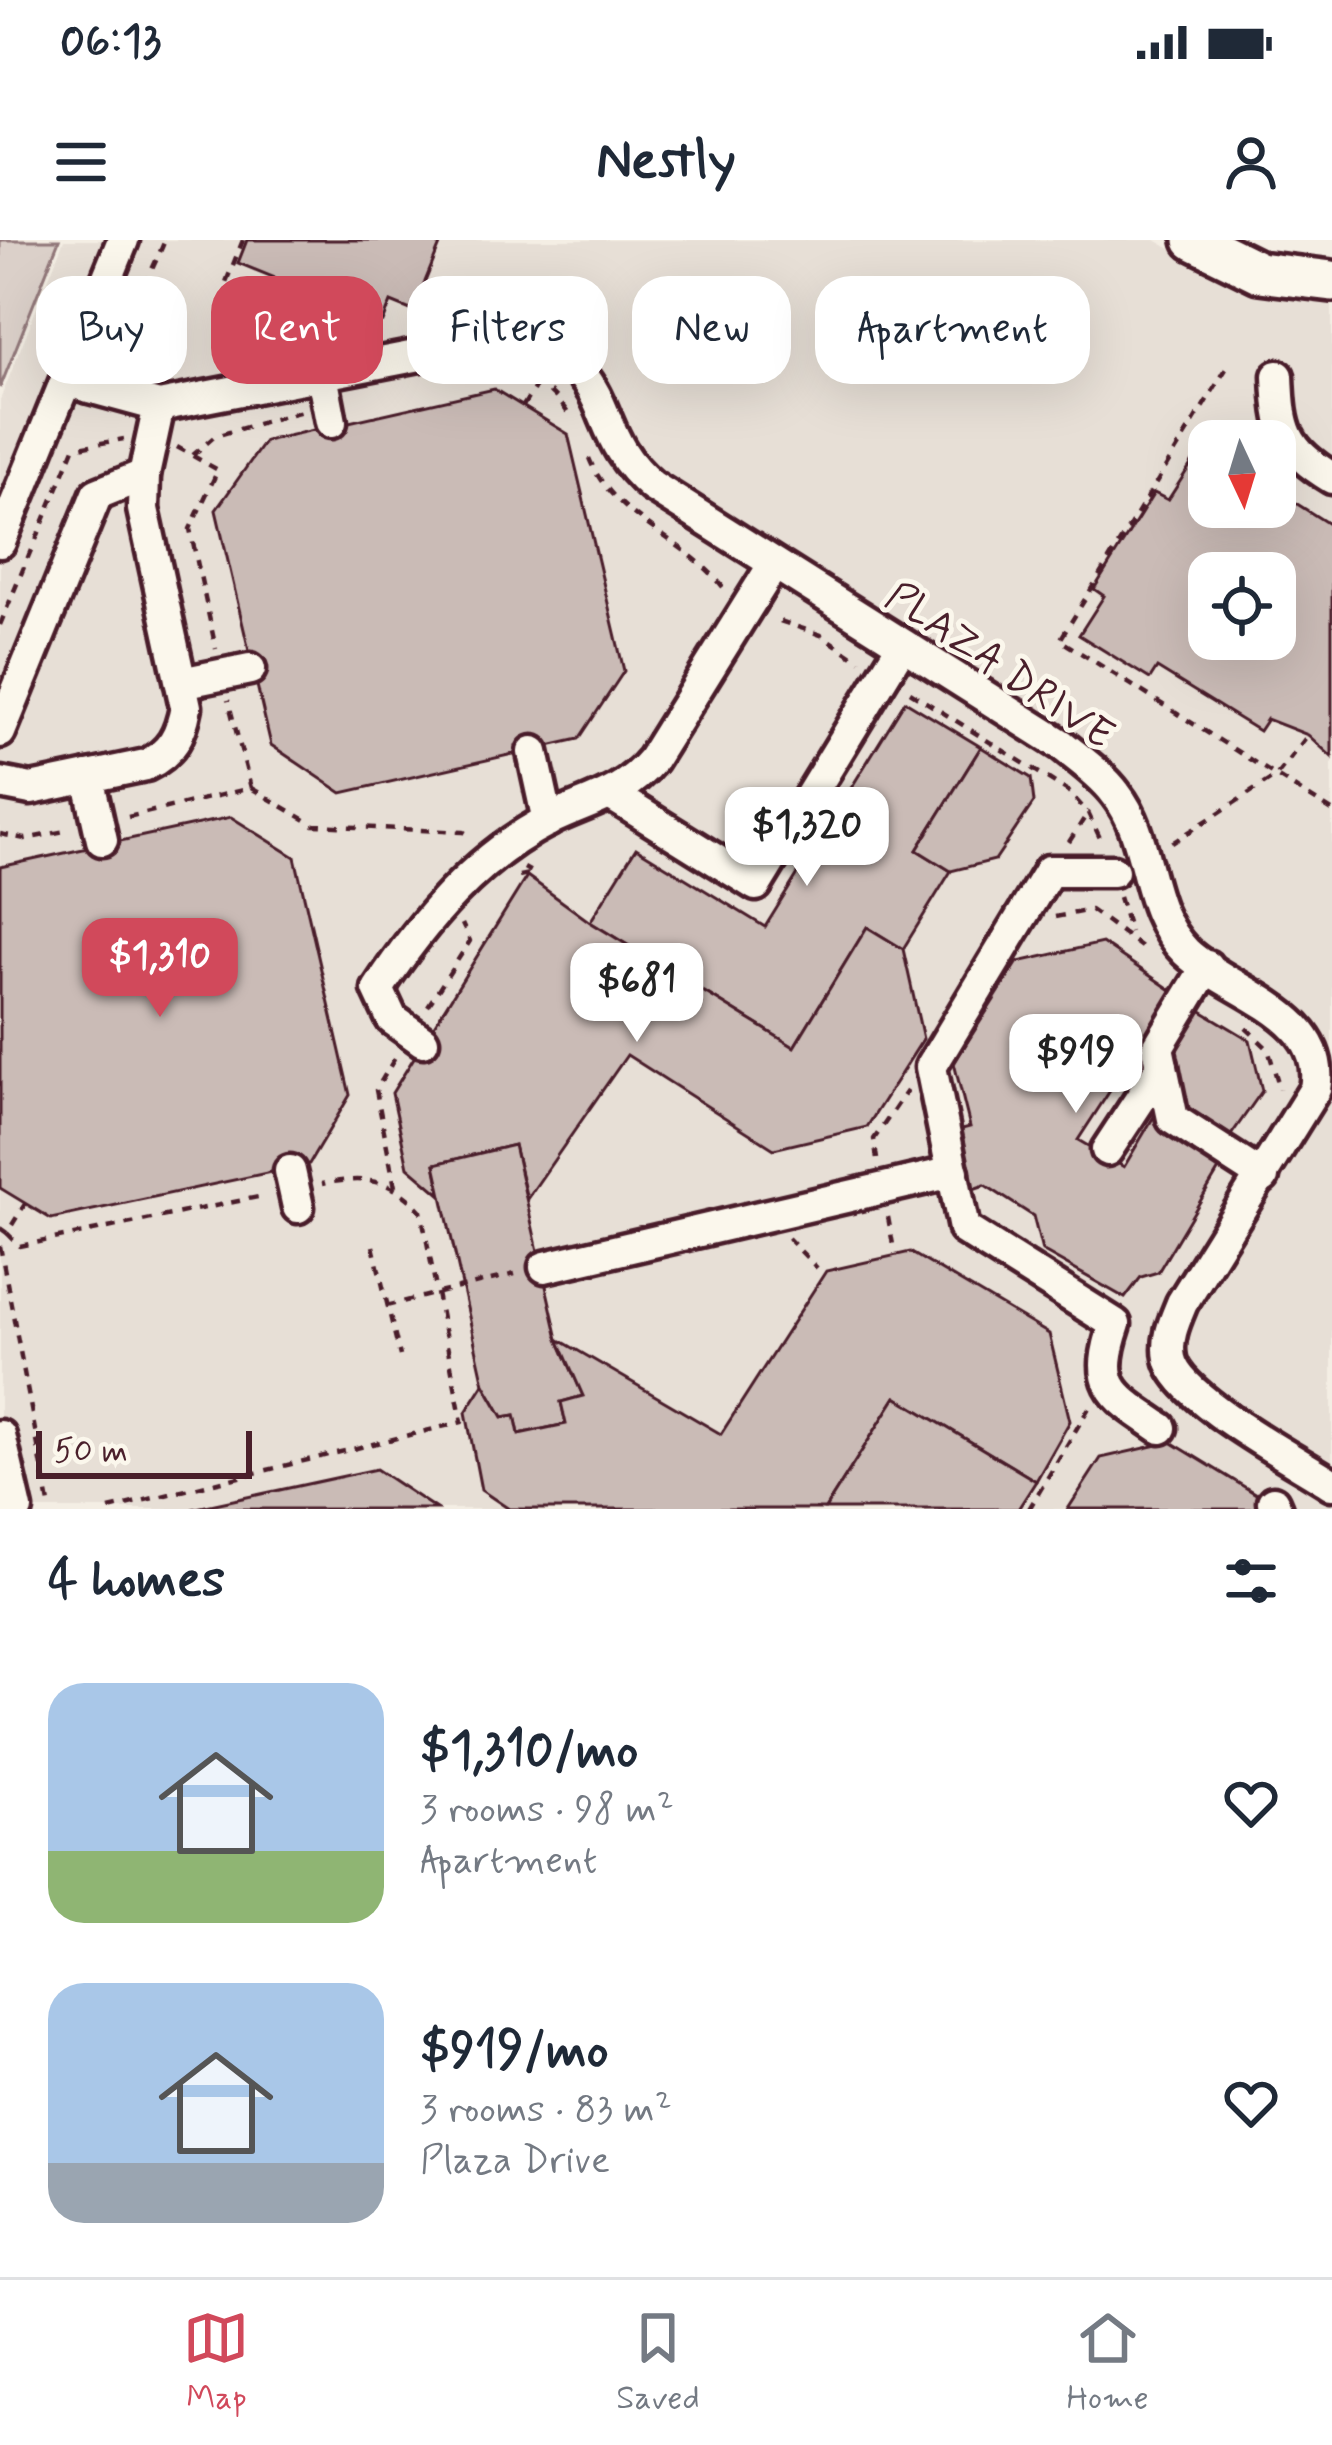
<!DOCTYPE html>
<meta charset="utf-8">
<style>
body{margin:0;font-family:Mynerve,sans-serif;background:#f6f6f7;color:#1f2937;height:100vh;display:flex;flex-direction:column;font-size:45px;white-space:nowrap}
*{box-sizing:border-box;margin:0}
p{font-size:39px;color:#747a83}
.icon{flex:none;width:66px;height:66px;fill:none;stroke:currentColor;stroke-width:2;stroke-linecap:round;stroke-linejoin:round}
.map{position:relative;height:1269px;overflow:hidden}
.panel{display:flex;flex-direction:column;background:#fff;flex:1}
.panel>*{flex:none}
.banner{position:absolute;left:36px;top:36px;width:1260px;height:108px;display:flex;gap:24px}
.needle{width:78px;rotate:176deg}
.buttons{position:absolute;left:1188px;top:180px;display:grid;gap:24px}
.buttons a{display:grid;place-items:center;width:108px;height:108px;border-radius:24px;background:#fff;box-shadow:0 12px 48px #0002;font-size:60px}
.scale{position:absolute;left:36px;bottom:30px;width:216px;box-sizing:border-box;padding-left:12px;border:6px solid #4a1f2b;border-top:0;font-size:33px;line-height:42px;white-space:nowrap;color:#4a1f2b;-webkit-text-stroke:9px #fbf7ec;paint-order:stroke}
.price{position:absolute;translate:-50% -102px;padding:0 27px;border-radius:24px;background:#fff;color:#222;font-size:39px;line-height:78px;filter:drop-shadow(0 3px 6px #0008)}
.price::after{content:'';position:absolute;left:50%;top:72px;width:36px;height:27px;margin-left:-18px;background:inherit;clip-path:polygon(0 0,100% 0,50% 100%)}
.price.selected{background:#d1495b;color:#fff}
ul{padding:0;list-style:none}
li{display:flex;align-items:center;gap:36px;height:300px;padding:0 48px}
li span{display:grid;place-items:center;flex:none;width:336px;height:240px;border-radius:36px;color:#555}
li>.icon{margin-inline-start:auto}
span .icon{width:144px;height:144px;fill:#fffc;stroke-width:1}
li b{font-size:51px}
h2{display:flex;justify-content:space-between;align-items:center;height:144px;padding:0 48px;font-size:51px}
.chip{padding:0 42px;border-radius:36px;background:#fff;box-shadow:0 12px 48px #0002;font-size:42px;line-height:108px}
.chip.selected{background:#d1495b;color:#fff}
.status{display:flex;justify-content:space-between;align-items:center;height:84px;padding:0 60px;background:#fff;direction:ltr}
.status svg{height:33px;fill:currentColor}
header{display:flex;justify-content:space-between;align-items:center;height:156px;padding:0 48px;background:#fff;font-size:54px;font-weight:700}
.menu{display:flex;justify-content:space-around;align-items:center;height:168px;border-top:3px solid #e0e1e3;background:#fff;font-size:33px;color:#747a83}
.menu a{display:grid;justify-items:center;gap:6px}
.menu .selected{color:#d1495b}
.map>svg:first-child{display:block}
.built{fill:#e7dfd6;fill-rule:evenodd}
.green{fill:#dbd0c9;stroke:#92787a;stroke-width:3}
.building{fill:#cabbb6;stroke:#4a1f2b;stroke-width:3;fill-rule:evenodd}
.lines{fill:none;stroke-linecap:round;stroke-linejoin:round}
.minor-casing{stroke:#4a1f2b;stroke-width:39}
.major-casing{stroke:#4a1f2b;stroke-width:48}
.path{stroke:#4a1f2b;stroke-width:4.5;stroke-dasharray:9 9;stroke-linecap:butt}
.minor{stroke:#fbf7ec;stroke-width:30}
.major{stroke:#fbf7ec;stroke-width:39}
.labels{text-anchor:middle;stroke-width:10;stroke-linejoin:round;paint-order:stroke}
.street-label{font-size:42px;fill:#4a1f2b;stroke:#fbf7ec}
</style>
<div class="status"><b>06:13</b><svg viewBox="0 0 49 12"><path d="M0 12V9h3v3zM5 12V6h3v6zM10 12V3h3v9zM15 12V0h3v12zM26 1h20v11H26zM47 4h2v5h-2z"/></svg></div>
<header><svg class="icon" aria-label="menu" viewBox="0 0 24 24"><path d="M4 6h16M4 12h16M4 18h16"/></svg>Nestly<svg class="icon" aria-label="person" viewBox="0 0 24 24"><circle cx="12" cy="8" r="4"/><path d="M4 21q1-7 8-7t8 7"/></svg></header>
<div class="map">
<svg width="1332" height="1269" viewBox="0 0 1332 1269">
<rect width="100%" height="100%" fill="#f4eee4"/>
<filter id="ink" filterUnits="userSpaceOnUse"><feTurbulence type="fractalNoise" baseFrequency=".00833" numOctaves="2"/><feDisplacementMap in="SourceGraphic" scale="24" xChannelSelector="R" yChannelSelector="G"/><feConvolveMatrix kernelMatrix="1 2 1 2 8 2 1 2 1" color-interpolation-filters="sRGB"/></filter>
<g filter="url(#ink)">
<!-- built -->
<path class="built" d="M64,0h1091l81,46 96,14v1209h-1332v-1109zM1209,201h66v66h-66zM1209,333h66v66h-66z"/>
<!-- green -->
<path class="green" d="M0,0h59l-59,148z"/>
<!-- building -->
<g class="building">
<path d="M247,0h195l-29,71 -22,-9 -8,20 -145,-59z"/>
<path d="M494,149l74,45 56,237 -45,68 -237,54 -71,-48 -55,-235 49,-69z"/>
<path d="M1197,215l12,8v44h66v-17l57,36v231l-24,-22 -41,-16 -8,12 -102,-63 -7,11 -71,-44 25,-39 -10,-7 60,-96 14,7zM1209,333h66v66h-66z"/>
<path d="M905,461l76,46 -64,103 34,21 -48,78 -36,-22 -73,120 -204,-125 46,-74 129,79z"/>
<path d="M981,507l50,31 3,24 -39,58 -44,11 -34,-21z"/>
<path d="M231,577l64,40 55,238 -41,69 -258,55 -51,-31v-321z"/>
<path d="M527,636l63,46 204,125 73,-120 36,22 20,90 -56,88 -93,22 -147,-94 -100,144 -13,-54 -79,19 6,31 -33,-28 -16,-74z"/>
<path d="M1102,703l72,49 -96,148 46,27 29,-49 70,45 -65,109 -17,5 -16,21 -83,-47 -9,-35 -48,-31 -12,4 -15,-59 12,-3 -16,-64 64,-101z"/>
<path d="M1195,767l55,33 12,51 -33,47 -39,-23 -17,-77z"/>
<path d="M514,905l44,194 25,57 -22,6 5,22 -47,10 -4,-19 -12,2 -19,-33 -49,-220z"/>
<path d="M910,1012l139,82 21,87 -34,60 -140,-84 -71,112h-316l-28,-19 -15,-78 18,-28 19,33 12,-2 4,19 47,-10 -5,-22 22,-6 -25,-57 163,95 105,-163z"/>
<path d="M896,1157l140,84 -18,28h-193z"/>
<path d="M1171,1202l90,55 3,12h-196l33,-51z"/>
<path d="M376,1229l60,40h-244z"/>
</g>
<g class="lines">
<!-- minor casing -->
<g class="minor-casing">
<g id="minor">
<path d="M322,135l9,47"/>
<path d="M1278,136c2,54 6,73 54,102"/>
<path d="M67,141l92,25 364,-71c100,41 62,95 129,151l410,259c18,15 40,30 54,49 37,47 25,113 70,158 43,41 143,62 129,137l-133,214c-7,17 -16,36 -12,55 7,40 126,102 162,126"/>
<path d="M0,302l123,-302"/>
<path d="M181,443l69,-14"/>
<path d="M0,492l97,-238 47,-19"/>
<path d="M533,512l15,69"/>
<path d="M88,537l14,63"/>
<path d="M0,543l31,6 115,-24c26,-12 35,-31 40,-58l-43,-198 1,-34 15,-69"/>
<path d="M613,556l143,89 145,-238"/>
<path d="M1113,631h-64l-118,196 33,162 151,95c-21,62 -5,70 46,104"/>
<path d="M1207,726l-49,81 15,72 90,58"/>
<path d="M423,801l-31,-22 -14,-30c44,-67 98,-132 171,-169 41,-20 73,-24 103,-60l122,-196"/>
<path d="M1107,910l55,-84"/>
<path d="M290,931l8,36"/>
<path d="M545,1027l408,-95"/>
<path d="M0,1196l17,73"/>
<path d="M1273,1262l3,7"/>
</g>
</g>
<!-- major casing -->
<g class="major-casing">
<path id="major" d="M1194,0l65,32 73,9"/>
</g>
<!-- path -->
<g class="path">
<path d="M243,0l-19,47 10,18 18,6"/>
<path d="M303,106l-8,-14 11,-30"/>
<path d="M223,122l43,-79"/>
<path d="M1226,129l-166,271 272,171"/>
<path d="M146,130c-32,-40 3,-89 19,-130"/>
<path d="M501,130c29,4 53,20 68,45"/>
<path d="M523,166l14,-22"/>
<path d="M177,207l41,23 -28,59 26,120"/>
<path d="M193,215l22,-19 87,-25"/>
<path d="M589,218c24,61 95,79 134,129"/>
<path d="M36,300l38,-92 50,-9"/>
<path d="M780,381l41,14 39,26"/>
<path d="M0,385l31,-75"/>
<path d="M910,452l158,99 20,22 13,27"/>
<path d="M251,548l63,37 150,7 9,5"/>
<path d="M128,577l123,-29 -23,-88"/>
<path d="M0,594l25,5 45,-9"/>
<path d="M1069,602l20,-31"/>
<path d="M1172,603l104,-67 32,-41"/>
<path d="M519,636l14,-3 -9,-5"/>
<path d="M1119,657l11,35"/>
<path d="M1055,677l36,-7 53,39"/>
<path d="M428,766l42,-65 -8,-17"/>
<path d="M1246,788l22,21 12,40"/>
<path d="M877,919l-3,-20 33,-48"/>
<path d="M395,947l-19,-97 20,-34"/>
<path d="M888,977l6,33"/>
<path d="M0,988l7,5 18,-29"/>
<path d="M7,993l13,13 243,-50"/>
<path d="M788,998l29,30"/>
<path d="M0,1006l50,263"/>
<path d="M373,1006l27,110"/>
<path d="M386,1066l129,-32"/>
<path d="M109,1269l353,-87 -41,-211c-29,-33 -58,-35 -99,-27"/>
<path d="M1029,1269l61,-103"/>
</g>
<!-- minor -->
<use href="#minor" class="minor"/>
<!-- major -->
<use href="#major" class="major"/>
</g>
</g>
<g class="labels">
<!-- street labels -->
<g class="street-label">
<text transform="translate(1001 424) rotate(34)" y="15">PLAZA DRIVE</text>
</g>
</g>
</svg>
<div class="buttons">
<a><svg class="needle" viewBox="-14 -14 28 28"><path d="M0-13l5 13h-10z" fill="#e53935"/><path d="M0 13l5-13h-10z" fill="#747a83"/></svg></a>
<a><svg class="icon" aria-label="locate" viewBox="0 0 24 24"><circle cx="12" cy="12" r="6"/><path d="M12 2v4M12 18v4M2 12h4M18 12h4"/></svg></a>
</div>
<div class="scale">50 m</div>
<b class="price" style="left:807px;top:649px">$1,320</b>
<b class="price selected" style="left:160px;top:780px">$1,310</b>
<b class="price" style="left:637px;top:805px">$681</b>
<b class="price" style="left:1076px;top:876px">$919</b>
<div class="banner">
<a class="chip">Buy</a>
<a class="chip selected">Rent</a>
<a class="chip">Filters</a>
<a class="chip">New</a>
<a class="chip">Apartment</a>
</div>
</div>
<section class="panel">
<h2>4 homes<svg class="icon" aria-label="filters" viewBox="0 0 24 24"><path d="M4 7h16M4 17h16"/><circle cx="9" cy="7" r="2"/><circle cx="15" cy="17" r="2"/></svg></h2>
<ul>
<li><span style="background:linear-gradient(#a9c7e8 70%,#8fb573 0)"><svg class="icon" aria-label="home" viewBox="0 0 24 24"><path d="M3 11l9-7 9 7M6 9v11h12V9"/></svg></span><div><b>$1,310/mo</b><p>3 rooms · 98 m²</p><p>Apartment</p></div><svg class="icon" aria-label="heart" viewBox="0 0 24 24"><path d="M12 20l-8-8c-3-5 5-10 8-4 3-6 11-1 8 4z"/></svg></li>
<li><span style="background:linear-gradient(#a9c7e8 75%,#9aa5b1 0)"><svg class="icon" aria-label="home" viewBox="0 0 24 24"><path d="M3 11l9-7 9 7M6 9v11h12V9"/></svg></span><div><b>$919/mo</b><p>3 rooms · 83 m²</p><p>Plaza Drive</p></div><svg class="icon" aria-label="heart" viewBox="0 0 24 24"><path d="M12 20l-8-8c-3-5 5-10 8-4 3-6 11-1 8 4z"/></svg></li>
</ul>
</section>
<nav class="menu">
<a class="selected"><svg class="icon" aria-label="map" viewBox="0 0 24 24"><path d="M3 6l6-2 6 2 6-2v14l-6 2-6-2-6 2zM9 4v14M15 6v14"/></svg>Map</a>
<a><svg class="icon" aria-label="saved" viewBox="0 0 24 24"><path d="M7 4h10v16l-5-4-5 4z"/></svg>Saved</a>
<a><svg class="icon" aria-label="home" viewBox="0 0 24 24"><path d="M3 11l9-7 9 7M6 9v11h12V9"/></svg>Home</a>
</nav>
